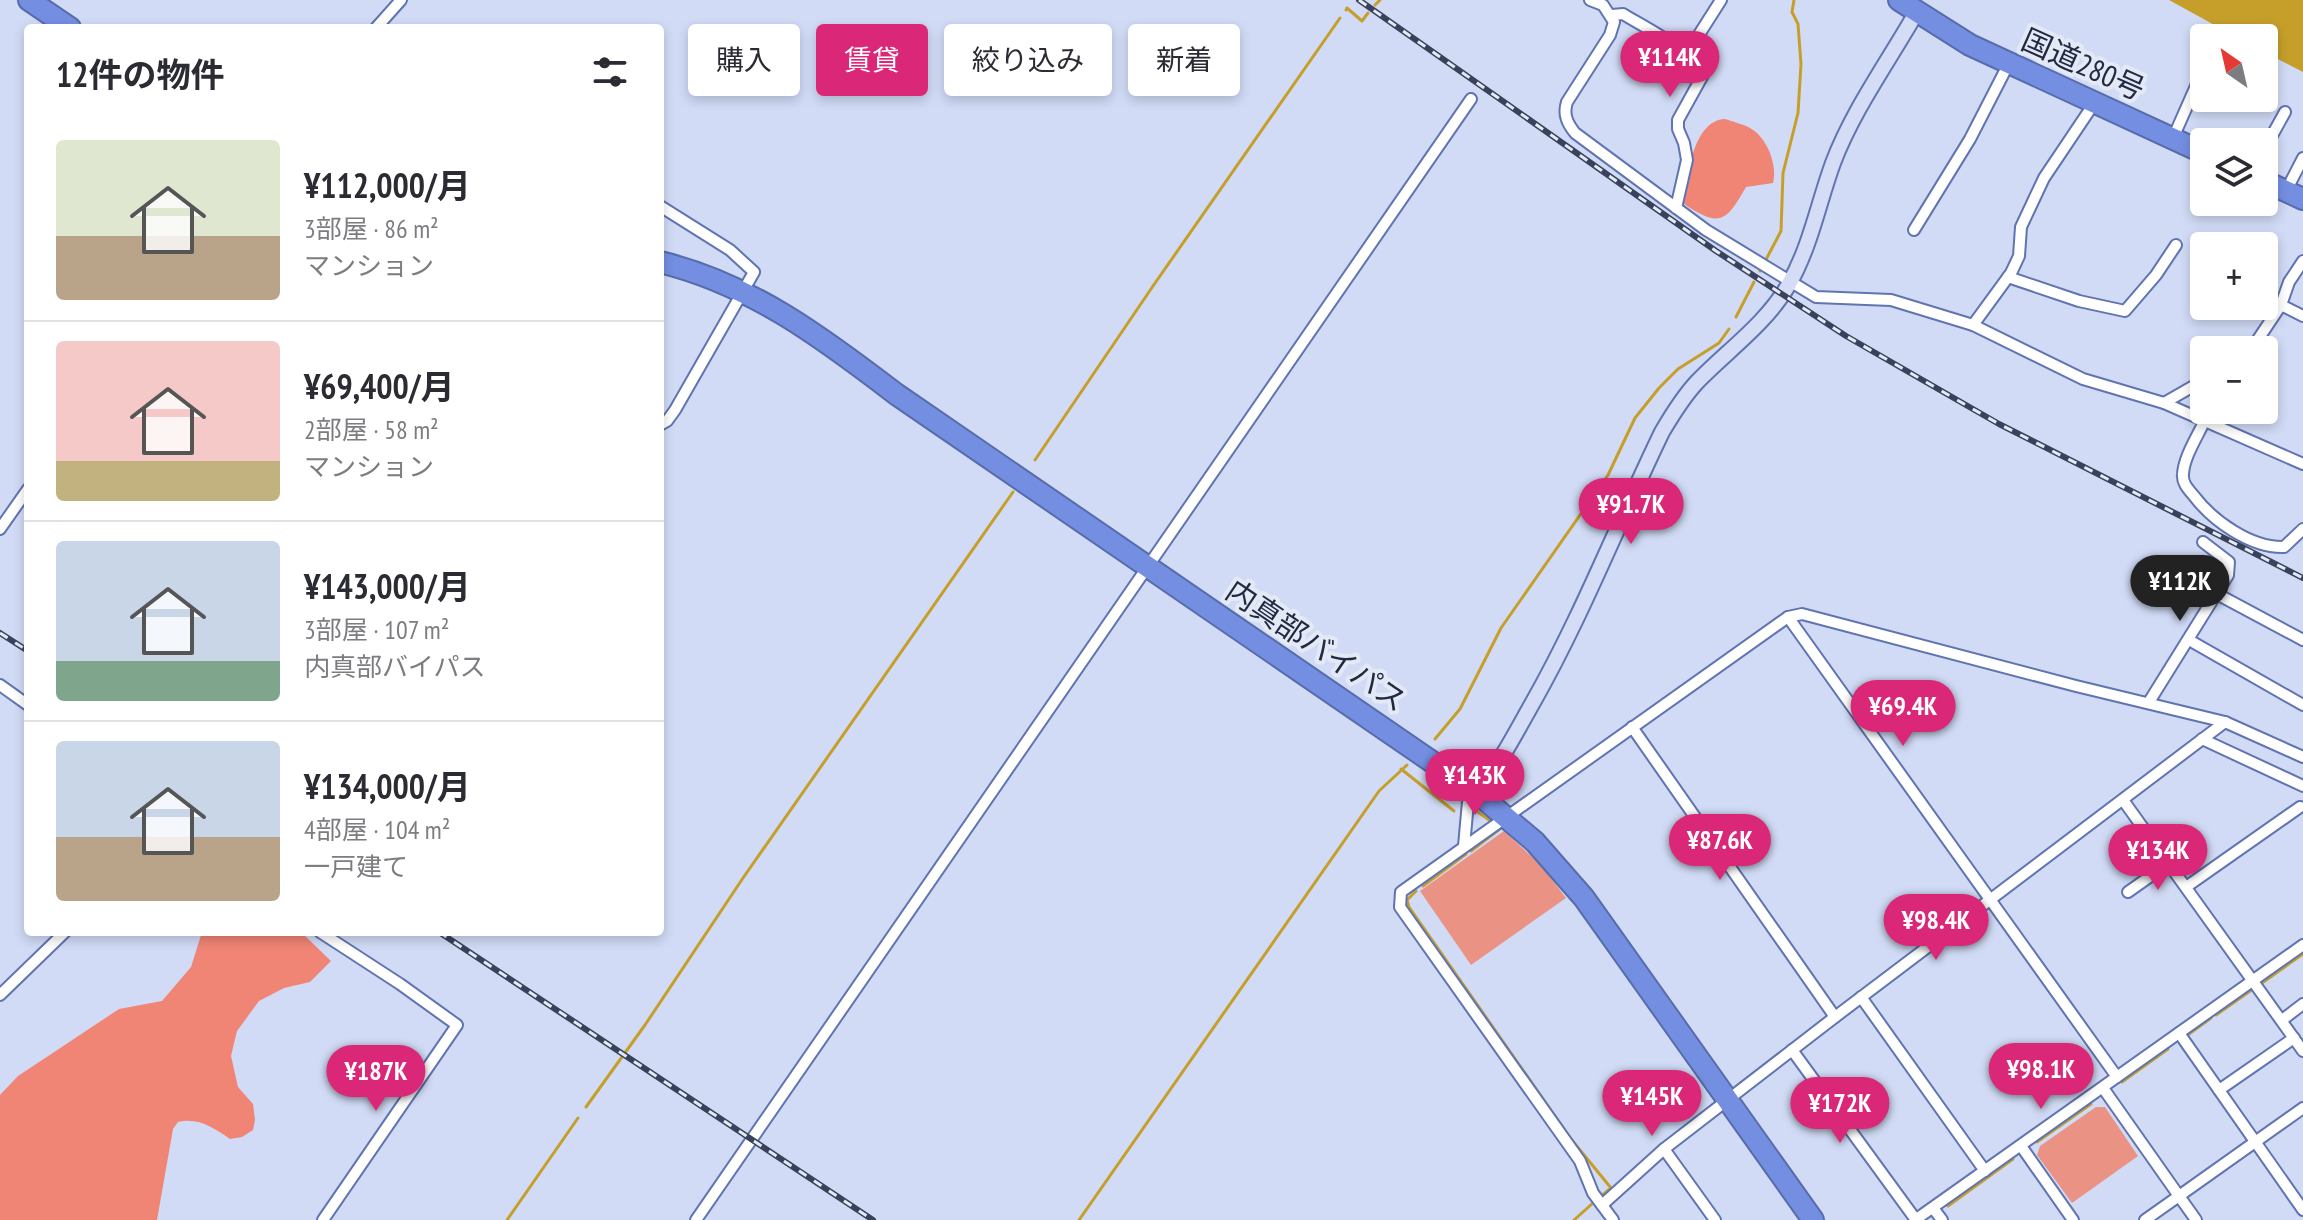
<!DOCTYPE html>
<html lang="ja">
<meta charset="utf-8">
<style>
body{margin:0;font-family:"PT Sans Narrow","Noto Sans JP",sans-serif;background:#f7f7f7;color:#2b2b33;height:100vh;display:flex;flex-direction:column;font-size:30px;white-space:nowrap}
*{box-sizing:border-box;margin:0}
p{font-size:26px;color:#7c7c81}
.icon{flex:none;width:44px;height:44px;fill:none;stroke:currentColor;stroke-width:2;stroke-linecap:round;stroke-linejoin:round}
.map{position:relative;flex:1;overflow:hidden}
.side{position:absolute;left:24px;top:24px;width:640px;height:912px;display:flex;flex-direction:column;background:#fff;border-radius:8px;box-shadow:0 4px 12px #0003}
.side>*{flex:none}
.hud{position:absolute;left:688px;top:24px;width:760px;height:72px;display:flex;gap:16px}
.needle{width:52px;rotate:326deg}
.controls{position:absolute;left:2190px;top:24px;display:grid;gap:16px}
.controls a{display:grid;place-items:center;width:88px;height:88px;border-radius:8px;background:#fff;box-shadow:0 4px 12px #0003;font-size:40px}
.price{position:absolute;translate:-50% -68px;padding:0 18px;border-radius:28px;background:#db2777;color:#fff;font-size:26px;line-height:52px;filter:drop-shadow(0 2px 4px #0008)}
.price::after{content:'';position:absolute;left:50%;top:48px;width:24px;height:18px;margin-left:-12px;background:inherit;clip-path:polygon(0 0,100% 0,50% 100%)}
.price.selected{background:#222;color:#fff}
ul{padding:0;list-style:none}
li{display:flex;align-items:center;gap:24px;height:200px;padding:0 32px}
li+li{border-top:2px solid #e1e1e2}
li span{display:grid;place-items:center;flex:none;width:224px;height:160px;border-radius:8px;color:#555}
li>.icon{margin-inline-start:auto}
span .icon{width:96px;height:96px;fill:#fffc;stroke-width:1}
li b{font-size:34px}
h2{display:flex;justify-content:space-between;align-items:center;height:96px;padding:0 32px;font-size:34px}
.chip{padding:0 28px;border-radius:8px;background:#fff;box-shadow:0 4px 12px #0003;font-size:28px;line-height:72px}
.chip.selected{background:#db2777;color:#fff}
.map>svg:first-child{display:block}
.green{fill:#ea9385}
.forest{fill:#f08576}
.water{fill:#c69f2b}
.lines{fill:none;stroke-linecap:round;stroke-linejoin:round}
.stream{stroke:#c69f2b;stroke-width:3}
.street-casing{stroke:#6074b0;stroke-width:14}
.secondary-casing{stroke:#6074b0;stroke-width:18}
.highway-casing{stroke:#576caa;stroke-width:24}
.street{stroke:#fff;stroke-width:10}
.secondary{stroke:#d5ddf6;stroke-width:14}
.highway{stroke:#748fe2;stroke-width:20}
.rail-casing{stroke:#39425b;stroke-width:6}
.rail{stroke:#e4e9f6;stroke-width:3;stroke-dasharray:9;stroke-linecap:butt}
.labels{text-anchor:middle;stroke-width:8;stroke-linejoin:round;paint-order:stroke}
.street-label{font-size:30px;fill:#222a43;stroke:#e4e9f6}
</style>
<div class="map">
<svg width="2303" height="1220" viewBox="0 0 2303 1220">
<rect width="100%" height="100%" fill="#d1dbf6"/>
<!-- green -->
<g class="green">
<path d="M1504,831l37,34 25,33 -95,67 -51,-74z"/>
<path d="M2096,1107h9l33,49 -66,47 -35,-48 3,-9z"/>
</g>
<!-- forest -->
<g class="forest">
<path d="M1725,119c8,3 18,5 25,9 17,9 28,38 23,55l-27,4c-20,35 -26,41 -62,17 2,-25 9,-84 41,-85z"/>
<path d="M202,932h99l30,29 -21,21 -26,6 -25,13 -22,30 -6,25 7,31 15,17 2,16 -2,10 -11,7 -12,2c-16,-11 -32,-22 -52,-17l-5,7 -16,91h-157v-125l18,-19 101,-67 43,-8 29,-34z"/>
</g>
<!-- water -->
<path class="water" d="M2169,0h134v72l-39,-20v-14h-26z"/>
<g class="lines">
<!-- stream -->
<g class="stream">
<path d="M1375,5l5,-5"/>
<path d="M1346,10l1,-2 15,13 6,-8"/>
<path d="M1760,271l21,-40 2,-58 15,-60 3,-49 -3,-40 -6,-12 2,-12"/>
<path d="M1736,317l18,-35"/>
<path d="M1035,460l118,-174 187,-268"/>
<path d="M1435,739l25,-30 41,-81 107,-153 27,-57 24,-30 19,-19 41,-26 10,-14"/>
<path d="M1401,769l53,42"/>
<path d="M1475,810l17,12"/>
<path d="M1471,851l30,-23"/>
<path d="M1423,886l43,-32"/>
<path d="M1416,891l-9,9 2,7 162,232 40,49 -11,9"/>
<path d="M2262,983l41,-29"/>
<path d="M2216,1015l37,-26"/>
<path d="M2189,1034l22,-16"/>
<path d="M2122,1082l46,-33"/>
<path d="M586,1107l59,-82 98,-147 270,-386"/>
<path d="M2037,1142l54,-38"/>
<path d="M1948,1206l65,-47"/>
<path d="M507,1220l71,-102"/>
<path d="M1079,1220l300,-429 28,-26"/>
<path d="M1574,1220l20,-18"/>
</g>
<!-- street casing -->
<g class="street-casing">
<g id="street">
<path d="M1590,0l13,5 11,17 -4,13 -43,67c-4,12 0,21 8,31l131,97 110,67 75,3 82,25 110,54 81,24 139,61"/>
<path d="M1612,15l11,-1c23,14 69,37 81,59l-26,47v9l6,14 3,17 -11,48"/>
<path d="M376,28l25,-28"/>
<path d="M1686,55l35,-55"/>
<path d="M2173,138l23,-52 8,-30"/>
<path d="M2264,150l21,-38"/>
<path d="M2286,191l17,-33"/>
<path d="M660,206l70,44 24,22 -79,138 -8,11 -7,4"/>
<path d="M1914,230l56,-91 38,-74"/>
<path d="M2008,277l71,24 46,10 31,-36 20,-30"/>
<path d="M2281,305l22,11"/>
<path d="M1973,325l38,-52 8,-17 2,-29 23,-49 51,-76"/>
<path d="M2251,350l30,-45 8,-23 14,-21"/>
<path d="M2164,403l40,-23"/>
<path d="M2204,422c-7,15 -20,35 -21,52 -1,9 5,15 11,22 19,25 57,52 90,51l19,-18"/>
<path d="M0,529l28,-40"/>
<path d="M2217,594l86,46"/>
<path d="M1788,617l329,460"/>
<path d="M2189,640l114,65"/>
<path d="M0,685l28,20"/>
<path d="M2149,702l79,-127 1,-13 -26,-20"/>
<path d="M1632,727l203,290"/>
<path d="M2202,739l101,47"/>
<path d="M2123,800l180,251"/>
<path d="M1464,846l4,-44 8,-10"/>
<path d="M2186,887l114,-80"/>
<path d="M2128,892l41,-29"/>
<path d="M320,932l80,52 57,41 -134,195"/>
<path d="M0,995l65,-63"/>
<path d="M1861,997l124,174"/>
<path d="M2282,1020l21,-16"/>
<path d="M2179,1033l124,177"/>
<path d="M1792,1050l124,170"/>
<path d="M2103,1088l76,108 -34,24"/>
<path d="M2219,1090l75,-52"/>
<path d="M2021,1146l52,74"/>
<path d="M1664,1149l51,71"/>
<path d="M1602,1205l62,-56 171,-132 390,-295"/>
<path d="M1933,1208l9,12"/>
<path d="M696,1220l775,-1121"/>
<path d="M1613,1220l-20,-27 -13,-32 -180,-254 1,-15 387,-275 14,-3 274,72 149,36 78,35"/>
<path d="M1915,1220l388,-275"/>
<path d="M2196,1220l-17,-24 124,-88"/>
</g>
</g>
<!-- secondary casing -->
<g class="secondary-casing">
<path id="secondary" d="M1476,792c23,-26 39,-58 56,-88 50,-88 86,-181 130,-272 10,-17 21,-35 35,-50 31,-32 70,-59 92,-98 22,-39 29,-80 44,-121 20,-53 55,-101 83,-150"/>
</g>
<!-- highway casing -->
<g class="highway-casing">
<g id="highway">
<path d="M29,0l41,28"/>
<path d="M1899,0l71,45 234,108"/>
<path d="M2264,181l39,18"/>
<path d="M660,262c91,22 163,76 236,132l580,398 59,50 49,56 229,322"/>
</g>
</g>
<!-- street -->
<use href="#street" class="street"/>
<!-- secondary -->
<use href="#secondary" class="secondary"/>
<!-- highway -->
<use href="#highway" class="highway"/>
<!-- rail casing -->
<g class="rail-casing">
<g id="rail">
<path d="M1359,0l357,251 130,85 153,88 304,154"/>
<path d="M0,633l28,18"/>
<path d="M439,932l434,288"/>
</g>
</g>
<!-- rail -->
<use href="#rail" class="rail"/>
</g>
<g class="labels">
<!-- street labels -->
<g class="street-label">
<text transform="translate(2083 65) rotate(24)" y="10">国道280号</text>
<text transform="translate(1316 646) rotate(34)" y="10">内真部バイパス</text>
</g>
</g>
</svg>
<div class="controls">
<a><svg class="needle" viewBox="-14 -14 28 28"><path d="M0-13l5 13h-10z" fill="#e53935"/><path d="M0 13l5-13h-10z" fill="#7c7c81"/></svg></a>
<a><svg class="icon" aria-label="layers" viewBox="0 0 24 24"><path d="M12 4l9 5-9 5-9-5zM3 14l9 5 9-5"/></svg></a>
<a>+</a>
<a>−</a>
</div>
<b class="price" style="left:1670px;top:99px">¥114K</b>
<b class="price" style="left:1631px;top:546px">¥91.7K</b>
<b class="price selected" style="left:2180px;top:623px">¥112K</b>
<b class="price" style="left:1903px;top:748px">¥69.4K</b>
<b class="price" style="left:1475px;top:817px">¥143K</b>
<b class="price" style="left:1720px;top:882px">¥87.6K</b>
<b class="price" style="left:2158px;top:892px">¥134K</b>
<b class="price" style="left:1936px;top:962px">¥98.4K</b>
<b class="price" style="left:2041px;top:1111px">¥98.1K</b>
<b class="price" style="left:376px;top:1113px">¥187K</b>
<b class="price" style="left:1652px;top:1138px">¥145K</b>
<b class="price" style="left:1840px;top:1145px">¥172K</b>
<div class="hud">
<a class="chip">購入</a>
<a class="chip selected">賃貸</a>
<a class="chip">絞り込み</a>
<a class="chip">新着</a>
</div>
<section class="side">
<h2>12件の物件<svg class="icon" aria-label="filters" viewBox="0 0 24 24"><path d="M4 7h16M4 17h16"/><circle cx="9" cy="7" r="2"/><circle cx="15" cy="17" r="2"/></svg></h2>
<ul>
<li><span style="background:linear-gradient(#dfe7d0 60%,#b9a48a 0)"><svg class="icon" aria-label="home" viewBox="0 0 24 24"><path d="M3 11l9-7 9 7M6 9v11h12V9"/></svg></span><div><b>¥112,000/月</b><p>3部屋 · 86 m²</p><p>マンション</p></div></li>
<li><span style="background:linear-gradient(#f6c9c9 75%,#c2b280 0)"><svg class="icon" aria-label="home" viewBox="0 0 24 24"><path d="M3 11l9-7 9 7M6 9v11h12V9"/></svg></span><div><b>¥69,400/月</b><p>2部屋 · 58 m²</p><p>マンション</p></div></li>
<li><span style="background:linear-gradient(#c9d6e8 75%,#7fa58c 0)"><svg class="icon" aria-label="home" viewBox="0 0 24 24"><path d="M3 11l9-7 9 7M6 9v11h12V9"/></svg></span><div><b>¥143,000/月</b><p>3部屋 · 107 m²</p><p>内真部バイパス</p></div></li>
<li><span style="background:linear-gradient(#c9d6e8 60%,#b9a48a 0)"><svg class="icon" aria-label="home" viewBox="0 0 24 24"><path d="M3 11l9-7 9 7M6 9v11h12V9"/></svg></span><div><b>¥134,000/月</b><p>4部屋 · 104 m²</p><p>一戸建て</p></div></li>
</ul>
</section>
</div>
